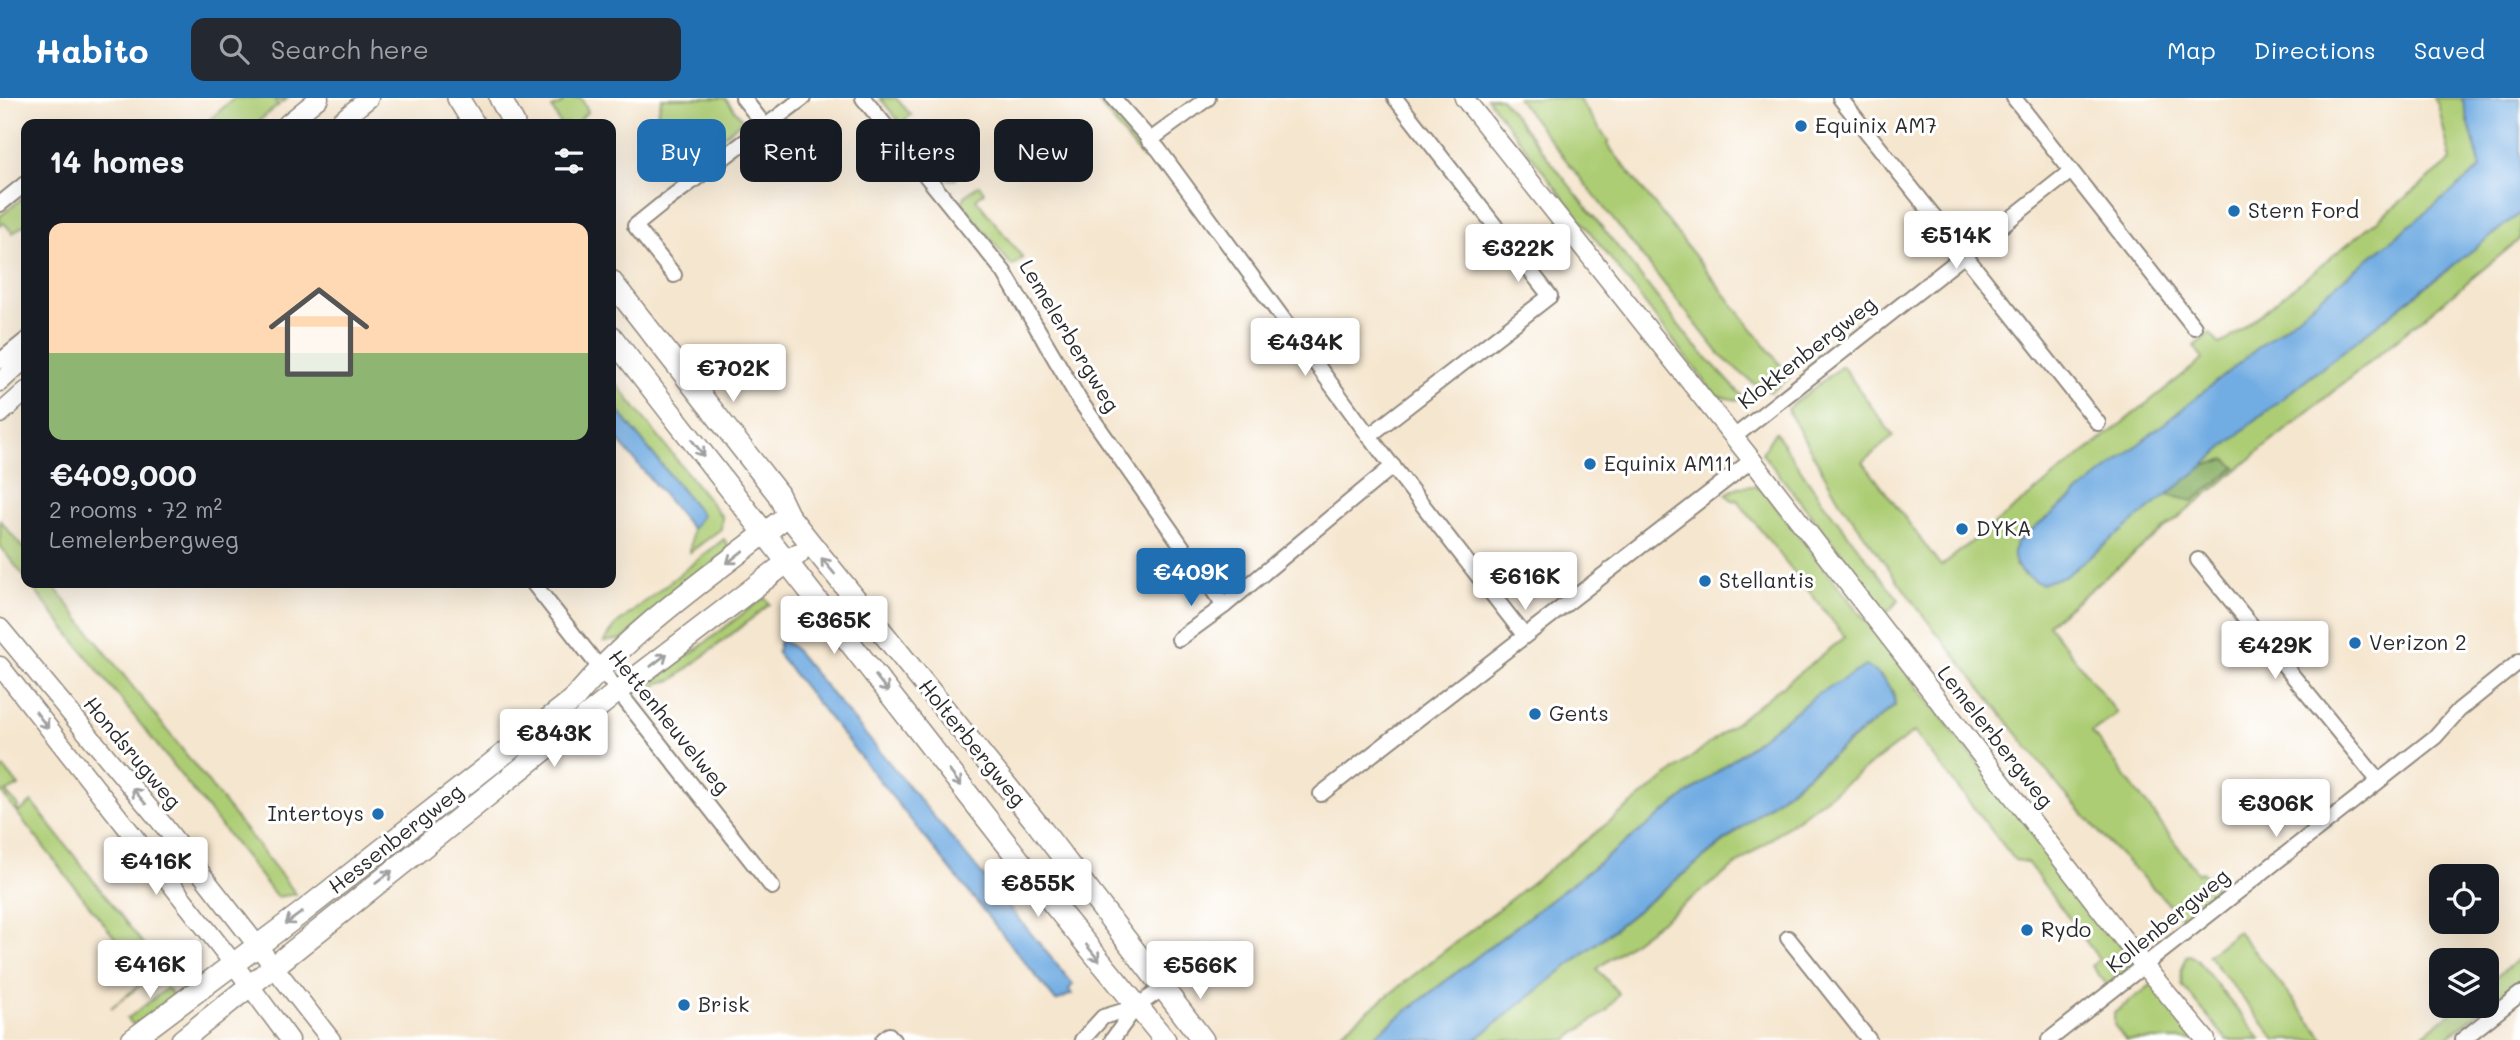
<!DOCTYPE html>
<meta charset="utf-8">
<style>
body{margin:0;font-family:Mali,sans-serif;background:#242831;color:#f1f3f6;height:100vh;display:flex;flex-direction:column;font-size:26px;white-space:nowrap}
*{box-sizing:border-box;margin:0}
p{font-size:23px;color:#9ea1a6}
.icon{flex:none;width:38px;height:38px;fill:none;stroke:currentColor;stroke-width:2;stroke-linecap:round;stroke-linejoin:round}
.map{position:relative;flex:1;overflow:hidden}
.panel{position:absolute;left:21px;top:21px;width:595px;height:469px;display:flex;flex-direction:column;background:#171b24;border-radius:14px;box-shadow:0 7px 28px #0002}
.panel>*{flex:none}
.banner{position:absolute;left:637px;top:21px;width:665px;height:63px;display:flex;gap:14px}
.tools{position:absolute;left:2429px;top:766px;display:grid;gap:14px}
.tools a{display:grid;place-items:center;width:70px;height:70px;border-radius:14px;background:#171b24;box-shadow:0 7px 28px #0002;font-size:35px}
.price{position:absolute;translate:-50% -60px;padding:0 16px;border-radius:7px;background:#fff;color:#222;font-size:23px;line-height:46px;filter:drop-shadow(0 2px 4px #0008)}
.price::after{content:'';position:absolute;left:50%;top:42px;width:21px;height:16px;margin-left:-10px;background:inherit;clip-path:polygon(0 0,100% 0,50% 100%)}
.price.selected{background:#1f6fb2;color:#fff}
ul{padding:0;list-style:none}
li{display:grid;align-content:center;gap:14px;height:371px;padding:0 28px}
li span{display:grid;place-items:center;height:217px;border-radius:14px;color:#555}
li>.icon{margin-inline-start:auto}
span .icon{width:126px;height:126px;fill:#fffc;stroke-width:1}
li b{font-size:30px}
h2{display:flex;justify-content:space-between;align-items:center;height:84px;padding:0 28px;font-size:30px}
.pill{padding:0 24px;border-radius:14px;background:#171b24;box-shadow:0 7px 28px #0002;font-size:24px;line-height:63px}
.pill.selected{background:#1f6fb2;color:#fff}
header{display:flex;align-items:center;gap:42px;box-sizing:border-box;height:98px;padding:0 35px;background:#1f6fb2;color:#fff}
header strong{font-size:33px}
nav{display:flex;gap:38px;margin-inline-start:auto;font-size:24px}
.search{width:490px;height:63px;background:#242831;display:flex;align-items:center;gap:18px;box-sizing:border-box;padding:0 24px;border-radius:14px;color:#9ea1a6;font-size:26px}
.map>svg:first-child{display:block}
.green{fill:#adcd75;stroke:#6c7c50;stroke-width:2}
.forest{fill:#8ab066;stroke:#5a6e48;stroke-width:2}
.water{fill:#71ace2;stroke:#4e6c86;stroke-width:2}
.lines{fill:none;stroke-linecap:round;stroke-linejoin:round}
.minor-casing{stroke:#90887d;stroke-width:18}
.tertiary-casing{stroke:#90887d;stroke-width:21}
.secondary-casing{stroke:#90887d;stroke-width:24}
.minor{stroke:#fff;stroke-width:14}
.tertiary{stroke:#fff;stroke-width:18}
.secondary{stroke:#fff;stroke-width:21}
.oneway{stroke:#a0a0a0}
.poi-dot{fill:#1f6fb2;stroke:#fff;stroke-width:2.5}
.labels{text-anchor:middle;stroke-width:6;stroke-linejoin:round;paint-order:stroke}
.poi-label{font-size:21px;fill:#2b2b2b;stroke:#fff;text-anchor:start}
.street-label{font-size:21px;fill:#2b2b2b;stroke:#fff}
</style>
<header>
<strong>Habito</strong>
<div class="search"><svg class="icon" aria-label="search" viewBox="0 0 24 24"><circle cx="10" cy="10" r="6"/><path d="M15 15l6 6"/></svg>Search here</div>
<nav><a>Map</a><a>Directions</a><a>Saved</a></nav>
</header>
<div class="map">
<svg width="2520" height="942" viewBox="0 0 2520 942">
<rect width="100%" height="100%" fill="#fff"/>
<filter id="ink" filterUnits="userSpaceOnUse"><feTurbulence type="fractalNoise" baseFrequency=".0143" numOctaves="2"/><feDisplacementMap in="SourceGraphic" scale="14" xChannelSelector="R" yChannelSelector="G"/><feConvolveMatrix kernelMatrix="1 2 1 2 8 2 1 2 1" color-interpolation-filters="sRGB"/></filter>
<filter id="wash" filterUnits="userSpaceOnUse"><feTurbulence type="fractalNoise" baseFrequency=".00686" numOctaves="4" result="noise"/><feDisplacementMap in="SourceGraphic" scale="28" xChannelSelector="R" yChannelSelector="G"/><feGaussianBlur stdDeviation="1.57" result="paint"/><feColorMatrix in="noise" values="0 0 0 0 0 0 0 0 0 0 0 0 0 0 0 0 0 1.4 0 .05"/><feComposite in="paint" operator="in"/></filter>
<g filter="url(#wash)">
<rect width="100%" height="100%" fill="#f5e6cf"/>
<!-- green -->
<g class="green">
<path d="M234,0h54l-6,5 -4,-4 -3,2 4,4 -24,19h-50z"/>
<path d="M563,0h18l7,13 -12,13h-16l-8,-16 11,-5z"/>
<path d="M662,0h63l18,22 -69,57 -24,-38z"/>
<path d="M880,0h16l15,17 -6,5 11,14 6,-4 31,40 9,-7 3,5 -10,12 -10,-1z"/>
<path d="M1095,0h8l36,46 13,8 -9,7z"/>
<path d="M1487,0h14l191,244 56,60 -32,-6z"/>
<path d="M1517,0h61l31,44 -2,2 183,233 -19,15 -19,-10 -30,-25z"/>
<path d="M2433,0h29l19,70 -144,119 -322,278 10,11 229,-155 266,-208v26l-472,385 69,89 -25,19 106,141 4,-2 20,26 -31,20 -7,2 -71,-71 -52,-59 -139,-175 -83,-114 -52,-91 55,-43 51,70 -30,26 78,104 262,-207 -9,-13 16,-13 9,11 9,-4 223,-179 -13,-56z"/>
<path d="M979,87l5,7 -8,7 47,59 -11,8 -50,-63 3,-7z"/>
<path d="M26,97v31l-3,-1 -10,8 -9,-10 -4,3v-10z"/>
<path d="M611,279l111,140 -1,12 -31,23 2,-23 10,-14 -91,-113z"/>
<path d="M1775,334l47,69 77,99 -11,12 -126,-159z"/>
<path d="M1755,388l10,7 371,471 -28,22 -16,-20 7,-7 -72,-97 -12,-2 -101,-128 -317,237 22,25 -13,17 -40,29h-91l420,-334 -1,-14 -14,-17 -62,19 -449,346h-38l514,-403 -108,-137 -4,1 -7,-7 12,-7z"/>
<path d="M0,422l26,32v27l-26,-33z"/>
<path d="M724,441l6,10 -107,90 -19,3 12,-17z"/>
<path d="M29,485h22l245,311 -19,3z"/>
<path d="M764,499l6,7 -97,76 -14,3 -14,12 5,-19 14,-12 28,-11z"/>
<path d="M4,670l15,18 -14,6 14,14 -3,3 3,3 13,-10 130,166 -51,40 36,-29 -147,-188v-20z"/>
<path d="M2238,833l87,109h-49l-68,-85z"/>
<path d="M2190,857l7,5 64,80h-34l-45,-55 -1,-13 5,-16z"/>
<path d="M2520,860v22l-76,60h-28l43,-34h28v-22z"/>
<path d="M2154,885l46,57h-74l-12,-15v-12z"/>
<path d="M167,890l7,8 -39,30 -8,-7z"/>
</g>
<!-- forest -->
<path class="forest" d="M2225,361l11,8 -43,34 -26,-6 35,-28z"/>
<!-- water -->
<g class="water">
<path d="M2462,0h58v115l-266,208 -52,46 -135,108 -26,9c-18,-9 -33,-19 -25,-41l465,-375z"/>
<path d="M611,304l91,113 -10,14 -81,-97z"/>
<path d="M780,542l12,6 281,338 -4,6 3,4 -16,7 -279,-348z"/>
<path d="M1866,568c16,10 27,20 29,39l-420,335h-106l449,-346z"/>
</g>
</g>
<g filter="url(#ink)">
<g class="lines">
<!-- minor casing -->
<g class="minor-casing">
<g id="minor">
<path d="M743,0l22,28"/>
<path d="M863,0l141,174 76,129 144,205"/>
<path d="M1113,0l46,52 210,286 155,199"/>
<path d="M1840,0l258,325"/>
<path d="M2014,0l180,229"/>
<path d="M1149,43l59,-43"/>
<path d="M666,103l137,-103"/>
<path d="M0,106l26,-21"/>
<path d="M661,107l-26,21 39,49"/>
<path d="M0,263l26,-21"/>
<path d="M1369,338l181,-140 -155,-198"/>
<path d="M1734,339l337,-266"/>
<path d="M2198,462l180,220"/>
<path d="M533,485l239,304"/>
<path d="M1179,541l45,-33 169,-140"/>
<path d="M1321,696l431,-334"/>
<path d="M1788,840l81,102"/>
<path d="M883,942l6,-5 4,5"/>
<path d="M1082,942l21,-23 33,-10 27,-19"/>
<path d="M1112,942l24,-33"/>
<path d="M2049,942l386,-303 24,-27 61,-49"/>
<path d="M2462,942l58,-46"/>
</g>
</g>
<!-- tertiary casing -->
<g class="tertiary-casing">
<g id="tertiary">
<path d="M1464,0l288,362 393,507 61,73"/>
<path d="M287,26l32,-26"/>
<path d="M337,26l32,-26"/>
<path d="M0,284l26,-24"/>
<path d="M0,316l26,-23"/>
<path d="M0,530l164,198 167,214"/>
<path d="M0,568l233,297 57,77"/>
</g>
</g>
<!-- secondary casing -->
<g class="secondary-casing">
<g id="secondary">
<path d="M458,0l16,26"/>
<path d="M500,0l14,26"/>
<path d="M611,183l167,213 10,21 23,29 228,282 164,214"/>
<path d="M611,238l444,570 110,134"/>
<path d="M132,942l168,-126 274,-215c59,-72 141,-126 214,-184"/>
<path d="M182,942l435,-348 181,-138"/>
</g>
</g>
<!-- minor -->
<use href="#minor" class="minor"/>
<!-- tertiary -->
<use href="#tertiary" class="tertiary"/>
<!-- secondary -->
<use href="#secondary" class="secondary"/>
</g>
<!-- one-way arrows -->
<defs><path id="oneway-shaft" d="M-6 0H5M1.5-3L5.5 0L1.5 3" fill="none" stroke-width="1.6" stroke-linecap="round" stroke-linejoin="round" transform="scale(1.75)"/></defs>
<g class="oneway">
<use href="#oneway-shaft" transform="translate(698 350) rotate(52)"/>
<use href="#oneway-shaft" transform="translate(735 459) rotate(142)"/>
<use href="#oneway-shaft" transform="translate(828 468) rotate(-130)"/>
<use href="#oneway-shaft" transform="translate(659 562) rotate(-38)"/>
<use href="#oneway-shaft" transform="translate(882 586) rotate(52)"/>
<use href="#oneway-shaft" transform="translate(42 622) rotate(53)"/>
<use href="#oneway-shaft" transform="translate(955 680) rotate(53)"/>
<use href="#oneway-shaft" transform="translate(139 698) rotate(-130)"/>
<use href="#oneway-shaft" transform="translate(384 779) rotate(-38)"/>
<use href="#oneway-shaft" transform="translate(294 820) rotate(144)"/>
<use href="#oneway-shaft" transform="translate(1093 855) rotate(51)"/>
</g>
</g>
<!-- markers -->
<g class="poi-dot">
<circle cx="1801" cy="28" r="7"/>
<circle cx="2234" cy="113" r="7"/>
<circle cx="1590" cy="366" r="7"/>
<circle cx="1962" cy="431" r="7"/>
<circle cx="1705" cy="483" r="7"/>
<circle cx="2355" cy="545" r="7"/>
<circle cx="1535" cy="616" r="7"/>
<circle cx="378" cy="716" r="7"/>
<circle cx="2027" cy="832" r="7"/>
<circle cx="684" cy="907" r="7"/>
</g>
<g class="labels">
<!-- poi labels -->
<g class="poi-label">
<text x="1815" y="35">Equinix AM7</text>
<text x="2248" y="120">Stern Ford</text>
<text x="1604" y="373">Equinix AM11</text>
<text x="1976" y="438">DYKA</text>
<text x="1719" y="490">Stellantis</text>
<text x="2369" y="552">Verizon 2</text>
<text x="1549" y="623">Gents</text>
<text x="364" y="723" text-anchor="end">Intertoys</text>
<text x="2041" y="839">Rydo</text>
<text x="698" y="914">Brisk</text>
</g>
<!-- street labels -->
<g class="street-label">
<text transform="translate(1069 238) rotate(59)" y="7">Lemelerbergweg</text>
<text transform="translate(1807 255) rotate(-38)" y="7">Klokkenbergweg</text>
<text transform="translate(669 624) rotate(51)" y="7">Hettenheuvelweg</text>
<text transform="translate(1995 639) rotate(52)" y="7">Lemelerbergweg</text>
<text transform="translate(972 645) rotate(51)" y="7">Holterbergweg</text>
<text transform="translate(132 655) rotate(50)" y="7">Hondsrugweg</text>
<text transform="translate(396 741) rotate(-38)" y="7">Hessenbergweg</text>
<text transform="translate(2168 823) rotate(-39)" y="7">Kollenbergweg</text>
</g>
</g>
</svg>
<div class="tools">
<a><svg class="icon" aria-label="locate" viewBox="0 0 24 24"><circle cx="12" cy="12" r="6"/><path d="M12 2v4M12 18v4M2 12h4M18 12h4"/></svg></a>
<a><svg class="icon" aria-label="layers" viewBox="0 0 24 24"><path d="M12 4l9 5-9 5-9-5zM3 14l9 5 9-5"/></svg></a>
</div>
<b class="price" style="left:1956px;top:173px">€514K</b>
<b class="price" style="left:1518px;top:186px">€322K</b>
<b class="price" style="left:1305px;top:280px">€434K</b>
<b class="price" style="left:733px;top:306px">€702K</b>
<b class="price selected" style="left:1191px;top:510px">€409K</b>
<b class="price" style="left:1525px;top:514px">€616K</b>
<b class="price" style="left:834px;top:558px">€365K</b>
<b class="price" style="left:2275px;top:583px">€429K</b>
<b class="price" style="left:554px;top:671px">€843K</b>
<b class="price" style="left:2276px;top:741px">€306K</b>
<b class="price" style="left:156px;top:799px">€416K</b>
<b class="price" style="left:1038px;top:821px">€855K</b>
<b class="price" style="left:150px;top:902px">€416K</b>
<b class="price" style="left:1200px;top:903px">€566K</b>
<div class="banner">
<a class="pill selected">Buy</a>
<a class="pill">Rent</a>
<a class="pill">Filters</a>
<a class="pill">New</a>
</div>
<section class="panel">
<h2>14 homes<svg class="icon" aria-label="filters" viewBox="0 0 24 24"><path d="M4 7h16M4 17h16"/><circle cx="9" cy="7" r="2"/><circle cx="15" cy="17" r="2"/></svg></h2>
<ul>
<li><span style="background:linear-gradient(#ffd9b3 60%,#8fb573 0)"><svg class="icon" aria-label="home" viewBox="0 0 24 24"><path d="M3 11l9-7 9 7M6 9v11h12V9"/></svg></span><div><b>€409,000</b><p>2 rooms · 72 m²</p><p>Lemelerbergweg</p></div></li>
</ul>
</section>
</div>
